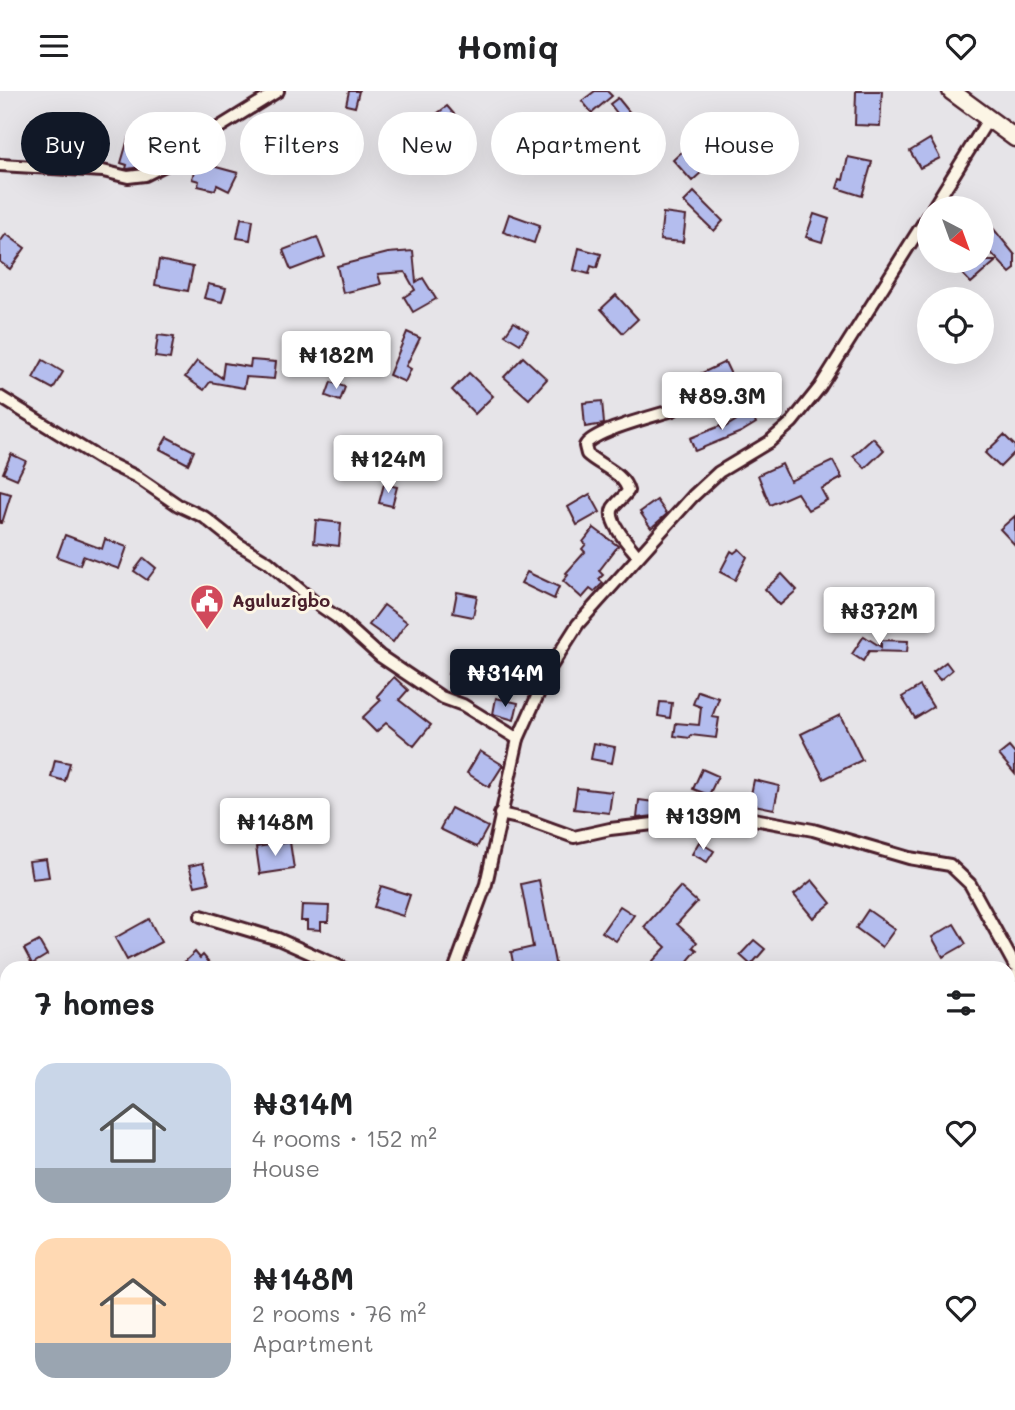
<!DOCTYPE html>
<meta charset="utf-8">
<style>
body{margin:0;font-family:Mali,sans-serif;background:#f2f2f2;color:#202124;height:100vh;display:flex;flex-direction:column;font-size:26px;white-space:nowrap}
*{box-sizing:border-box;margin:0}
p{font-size:23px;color:#757577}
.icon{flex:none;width:38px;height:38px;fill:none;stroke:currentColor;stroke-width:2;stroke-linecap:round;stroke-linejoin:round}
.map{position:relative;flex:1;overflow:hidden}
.side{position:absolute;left:0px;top:870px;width:1015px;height:450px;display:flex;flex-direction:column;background:#fff;border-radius:21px 21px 0 0;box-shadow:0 7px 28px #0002}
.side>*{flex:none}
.hud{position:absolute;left:21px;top:21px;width:973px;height:63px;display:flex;gap:14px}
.needle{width:46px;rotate:139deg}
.fabs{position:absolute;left:917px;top:105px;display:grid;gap:14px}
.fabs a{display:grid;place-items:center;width:77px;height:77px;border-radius:50%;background:#fff;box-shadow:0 7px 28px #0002;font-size:35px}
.price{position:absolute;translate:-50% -60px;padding:0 16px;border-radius:7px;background:#fff;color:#222;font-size:23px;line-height:46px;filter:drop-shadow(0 2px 4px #0008)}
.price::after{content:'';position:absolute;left:50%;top:42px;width:21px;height:16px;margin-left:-10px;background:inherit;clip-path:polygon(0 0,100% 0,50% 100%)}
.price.on{background:#111827;color:#fff}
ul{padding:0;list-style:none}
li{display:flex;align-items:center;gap:21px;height:175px;padding:0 35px}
li span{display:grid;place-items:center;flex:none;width:196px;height:140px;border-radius:21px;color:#555}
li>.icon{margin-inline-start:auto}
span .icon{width:84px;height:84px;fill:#fffc;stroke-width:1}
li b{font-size:30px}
h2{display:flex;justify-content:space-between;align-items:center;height:84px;padding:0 35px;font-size:30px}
.pill{padding:0 24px;border-radius:32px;background:#fff;box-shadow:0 7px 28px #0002;font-size:24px;line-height:63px}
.pill.on{background:#111827;color:#fff}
header{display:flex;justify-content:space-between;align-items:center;height:91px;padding:0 35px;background:#fff;font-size:32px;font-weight:700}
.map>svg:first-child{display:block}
.building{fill:#b4bdee;stroke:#4a1f2b;stroke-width:2}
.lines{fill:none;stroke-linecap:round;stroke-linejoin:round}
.street-casing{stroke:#4a1f2b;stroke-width:16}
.secondary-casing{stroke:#4a1f2b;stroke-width:21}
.street{stroke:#fcf5e5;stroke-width:10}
.secondary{stroke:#fcf5e5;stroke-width:16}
.labels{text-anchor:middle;stroke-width:6;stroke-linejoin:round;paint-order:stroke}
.poi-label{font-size:18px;font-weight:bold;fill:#4a1f2b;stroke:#fcf5e5;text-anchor:start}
</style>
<header><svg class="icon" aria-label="menu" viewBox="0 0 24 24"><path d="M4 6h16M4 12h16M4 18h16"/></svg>Homiq<svg class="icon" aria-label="heart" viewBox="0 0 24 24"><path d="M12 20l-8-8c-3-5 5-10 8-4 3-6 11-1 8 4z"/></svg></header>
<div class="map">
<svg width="1015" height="1319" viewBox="0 0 1015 1319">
<rect width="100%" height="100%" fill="#e6e4e8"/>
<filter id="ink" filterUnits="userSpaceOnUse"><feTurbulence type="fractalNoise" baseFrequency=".0143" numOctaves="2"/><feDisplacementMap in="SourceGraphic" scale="14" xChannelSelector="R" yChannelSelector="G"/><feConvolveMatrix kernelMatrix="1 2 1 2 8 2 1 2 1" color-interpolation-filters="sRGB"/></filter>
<g filter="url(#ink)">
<!-- building -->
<g class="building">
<path d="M349,0h10l-4,16 -9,-2z"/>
<path d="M595,0h12l5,5 -20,17 -10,-12z"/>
<path d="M856,0h26l-2,35 -25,-1z"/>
<path d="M618,7l17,21 -8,7 -17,-22z"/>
<path d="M447,15l14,16 -9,8 -14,-17z"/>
<path d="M619,34l17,21 -24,19 -18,-21z"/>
<path d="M335,41l2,8 4,-1 3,11 -6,1 3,8 -36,10 -2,-16 13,-2 -3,-13z"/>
<path d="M66,43l6,18 -23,8 -6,-19z"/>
<path d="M128,48l23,7 -6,20 -17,3h-2l1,-4 -6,-2z"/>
<path d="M930,48l10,19 -20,10 -10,-17z"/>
<path d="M434,52l6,13 -13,7 -7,-14z"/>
<path d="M686,57l19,21 -13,12 -19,-21z"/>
<path d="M848,66l24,5 -10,34 -25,-8 3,-9 3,1z"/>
<path d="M205,73l33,9 -9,18 -12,-6 -2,5 -17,-4 1,-5 -7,-2 3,-12 9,2z"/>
<path d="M694,101l29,29 -9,10 -30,-29z"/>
<path d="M663,122l23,3 -3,26 -23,-2z"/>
<path d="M509,123l31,11 -6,18 -31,-11z"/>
<path d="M814,123l15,5 -7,23 -16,-5z"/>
<path d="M241,127l12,2 -3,20 -13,-2z"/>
<path d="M988,131l27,33v14l-5,4 -28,-30v-15z"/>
<path d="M6,143l19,14 -15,21 -10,-7v-20z"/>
<path d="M317,146l8,20 -34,13 -8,-20z"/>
<path d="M579,157l22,6 -4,14 -6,-2 -2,8 -15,-4z"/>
<path d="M413,160l3,31 7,-4 13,21 -23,13 -9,-15 11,-7 -10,-18 -27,2 3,10 -38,9 -6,-27 51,-13z"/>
<path d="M159,169l34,7 -5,24 -33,-6z"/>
<path d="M950,170h46l-25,22z"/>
<path d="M208,193l18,4 -4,14 -18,-4z"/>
<path d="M616,204l22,24 -15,14 -22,-24z"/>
<path d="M514,231l14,9 -8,13 -15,-9z"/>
<path d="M407,241l13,6 -14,28 5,3 -6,13 -16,-7z"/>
<path d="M158,244l16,2 -4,22 -15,-2z"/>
<path d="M523,266l24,22 -18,20 -25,-22z"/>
<path d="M43,269l20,12 -10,17 -20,-11z"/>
<path d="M251,269l25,2 -2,17 -28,-2 -2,11 -34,-6 -6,8 -19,-13 12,-16 25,17 2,-15 26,4z"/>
<path d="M725,271l12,25 -25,12 -12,-25z"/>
<path d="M469,282l24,23 -18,18 -23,-24z"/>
<path d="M331,291l14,5 -5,14 -14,-5z"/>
<path d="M602,310l2,23 -19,3 -2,-24z"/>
<path d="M750,321l6,11 -15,9 -46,19 -5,-13 30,-12 2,3z"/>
<path d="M1004,344l11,11v6l-15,15 -15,-14z"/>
<path d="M167,346l27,14 -6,13 -28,-15z"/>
<path d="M873,347l11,12 -19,18 -12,-12z"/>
<path d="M426,352l4,22 -6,1 1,5 -11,2 -5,-27z"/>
<path d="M407,355l-7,29 -5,-26z"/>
<path d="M11,363l15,7 -9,18 -14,-6z"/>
<path d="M833,370l9,17 -21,11 6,11 -19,10 -11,-17 -27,12 -12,-30 24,-11 8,17z"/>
<path d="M384,393l13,3 -5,19 -13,-3z"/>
<path d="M0,400l11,3 -9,29h-2z"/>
<path d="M590,403l10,18 -23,13 -9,-18z"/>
<path d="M657,409l10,14 -16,14 -11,-16z"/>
<path d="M1015,425v29l-15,-16z"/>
<path d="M316,429l25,3 -2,23 -25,-3z"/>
<path d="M594,437l24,18 -19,25 4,4 -4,4 4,4 -9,9 -4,-3 -8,9 -19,-17 5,-6 -2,-2 19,-21 -3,-3 4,-5 -3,-2z"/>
<path d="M65,444l37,14 3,-10 22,8 -8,22 -36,-13 -3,9 -23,-8z"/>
<path d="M739,458l8,8 -12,23 -15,-8 11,-21 3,2z"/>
<path d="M144,467l12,10 -9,12 -13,-9z"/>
<path d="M527,481l32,15 -5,12 -33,-16z"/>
<path d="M782,483l15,16 -17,15 -15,-16z"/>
<path d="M866,497l6,20 -14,5 -7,-20z"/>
<path d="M457,501l20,4 -4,21 -20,-4z"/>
<path d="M384,514l23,17 -14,20 -24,-17z"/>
<path d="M864,545l17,11v-7l27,1 -1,11 -38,-1 -6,10 -11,-7z"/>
<path d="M456,563l40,14 -8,20 -40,-14z"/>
<path d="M946,571l6,8 -12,10 -7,-8z"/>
<path d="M394,586l14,13 -9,10 32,25 -17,21 -28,-23 -10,9 -14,-14 19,-18 -4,-4z"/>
<path d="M920,595l13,21 -18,11 -13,-21z"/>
<path d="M698,600l21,7 -7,19 7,1 -3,20 -25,-3 -1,3 -16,-2 2,-13 23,2 2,-18 -8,-3z"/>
<path d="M496,607l22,5 -4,17 -21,-6z"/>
<path d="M660,611l12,1 -2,15 -12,-2z"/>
<path d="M840,624l22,45 -38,19 -23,-45z"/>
<path d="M594,652l21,4 -3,16 -21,-4z"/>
<path d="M1009,656l6,7v20l-16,-19z"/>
<path d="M480,660l23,14 -14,22 -22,-14z"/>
<path d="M55,669l15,3 -5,18 -14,-4z"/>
<path d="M702,678l16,7 -9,19 -16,-6z"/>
<path d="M754,689l25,6 -5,23 -25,-5z"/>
<path d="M577,697l35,4 -3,21 -35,-4z"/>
<path d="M639,709l16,2 -1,14 -17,2z"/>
<path d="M451,717l37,19 -11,20 -37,-18z"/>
<path d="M290,751l4,27 -34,5 -4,-27z"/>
<path d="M699,751l15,9 -7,11 -15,-8z"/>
<path d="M46,768l3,18 -17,2 -3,-18z"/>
<path d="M203,772l6,20 -14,3 -6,-20z"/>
<path d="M539,789l17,88h-42l-3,-16 22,-5 -12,-63z"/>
<path d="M812,789l19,23 -18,15 -19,-23z"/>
<path d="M381,795l29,9 -7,21 -29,-9z"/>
<path d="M680,796l17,15 -20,22 20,18 -4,5 4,3 -15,18h-25l-6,-5 15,-16 -22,-20z"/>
<path d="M302,814l27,1 -1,16h-7v8l-14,-1v-8h-6z"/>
<path d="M620,815l14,9 -18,26 -14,-9z"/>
<path d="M868,819l27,19 -13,18 -26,-19z"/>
<path d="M149,828l12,23 -34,18 -12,-22z"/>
<path d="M954,833l12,20 -23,13 -11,-20z"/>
<path d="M754,849l11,9 -14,16 -11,-10z"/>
<path d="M39,850l8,14 -15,9 -8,-15z"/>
<path d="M195,861l5,6 3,-3 11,13h-36z"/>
</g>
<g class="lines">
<!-- street casing -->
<g class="street-casing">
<g id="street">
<path d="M0,74l103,6 25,6 17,-2 22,-11 30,-23 81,-50"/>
<path d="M933,117l56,-90"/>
<path d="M0,306l102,63 35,17 41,28 26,12 34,27 30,18 45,39 25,17 42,38 61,41 22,8 55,34"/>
<path d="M638,465c-8,-10 -32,-35 -25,-48 4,-6 11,-11 15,-17 -4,-18 -28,-25 -41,-37l-2,-8c7,-15 70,-30 88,-36"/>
<path d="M500,723l27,6 47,17 36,-8 52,-6 40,-13 17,-2 35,11 59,11 96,28 41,7 20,19 45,82"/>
<path d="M201,825l77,23 65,29"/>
<path d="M455,877l31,-84 32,-145 32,-71 28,-44 115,-128 26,-24 50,-30 23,-20 28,-35 109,-173"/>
<path d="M1008,886l7,-1"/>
<path d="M0,951l7,2"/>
<path d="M1008,1228l7,4"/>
<path d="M0,1298l6,13 1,8"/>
<path d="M356,1312l3,7"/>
<path d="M889,1312l8,7"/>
<path d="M152,1319l7,-7"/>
</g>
</g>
<!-- secondary casing -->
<g class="secondary-casing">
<path id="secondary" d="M951,0l64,47"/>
</g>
<!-- street -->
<use href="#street" class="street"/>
<!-- secondary -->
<use href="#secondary" class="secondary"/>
</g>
</g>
<!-- icons -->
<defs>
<g id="civic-pin" transform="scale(1.75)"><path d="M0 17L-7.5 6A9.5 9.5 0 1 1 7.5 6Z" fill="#d1495b" stroke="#fcf5e5"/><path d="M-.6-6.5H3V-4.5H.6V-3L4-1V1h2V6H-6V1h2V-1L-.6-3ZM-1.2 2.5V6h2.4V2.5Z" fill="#fff"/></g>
</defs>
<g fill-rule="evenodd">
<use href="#civic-pin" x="207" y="510"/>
</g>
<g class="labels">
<!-- poi labels -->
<g class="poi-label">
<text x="232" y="516">Aguluzigbo</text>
</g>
</g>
</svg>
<div class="fabs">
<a><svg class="needle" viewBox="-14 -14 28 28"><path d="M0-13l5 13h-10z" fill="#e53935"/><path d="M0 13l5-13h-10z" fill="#757577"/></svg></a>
<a><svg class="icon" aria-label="locate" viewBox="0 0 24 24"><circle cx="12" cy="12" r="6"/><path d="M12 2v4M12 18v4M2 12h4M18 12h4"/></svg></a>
</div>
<b class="price" style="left:336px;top:300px">₦182M</b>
<b class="price" style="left:722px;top:341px">₦89.3M</b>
<b class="price" style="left:388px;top:404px">₦124M</b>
<b class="price" style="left:879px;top:556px">₦372M</b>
<b class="price on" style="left:505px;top:618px">₦314M</b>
<b class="price" style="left:703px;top:761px">₦139M</b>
<b class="price" style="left:275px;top:767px">₦148M</b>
<div class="hud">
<a class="pill on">Buy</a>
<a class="pill">Rent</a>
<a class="pill">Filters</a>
<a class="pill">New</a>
<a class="pill">Apartment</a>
<a class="pill">House</a>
</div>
<section class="side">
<h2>7 homes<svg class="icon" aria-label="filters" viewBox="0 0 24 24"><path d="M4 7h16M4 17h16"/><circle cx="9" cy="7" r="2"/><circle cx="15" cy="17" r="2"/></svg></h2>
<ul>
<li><span style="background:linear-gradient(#c9d6e8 75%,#9aa5b1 0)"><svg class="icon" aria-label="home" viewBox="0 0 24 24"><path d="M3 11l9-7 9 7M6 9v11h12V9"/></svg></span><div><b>₦314M</b><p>4 rooms · 152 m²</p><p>House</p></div><svg class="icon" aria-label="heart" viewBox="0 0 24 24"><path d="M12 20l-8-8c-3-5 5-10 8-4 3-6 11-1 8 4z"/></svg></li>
<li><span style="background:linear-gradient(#ffd9b3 75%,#9aa5b1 0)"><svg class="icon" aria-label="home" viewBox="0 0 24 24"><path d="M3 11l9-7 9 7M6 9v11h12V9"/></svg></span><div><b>₦148M</b><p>2 rooms · 76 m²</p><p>Apartment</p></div><svg class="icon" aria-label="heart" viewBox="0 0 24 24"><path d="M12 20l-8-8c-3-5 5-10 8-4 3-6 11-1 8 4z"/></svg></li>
</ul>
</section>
</div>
